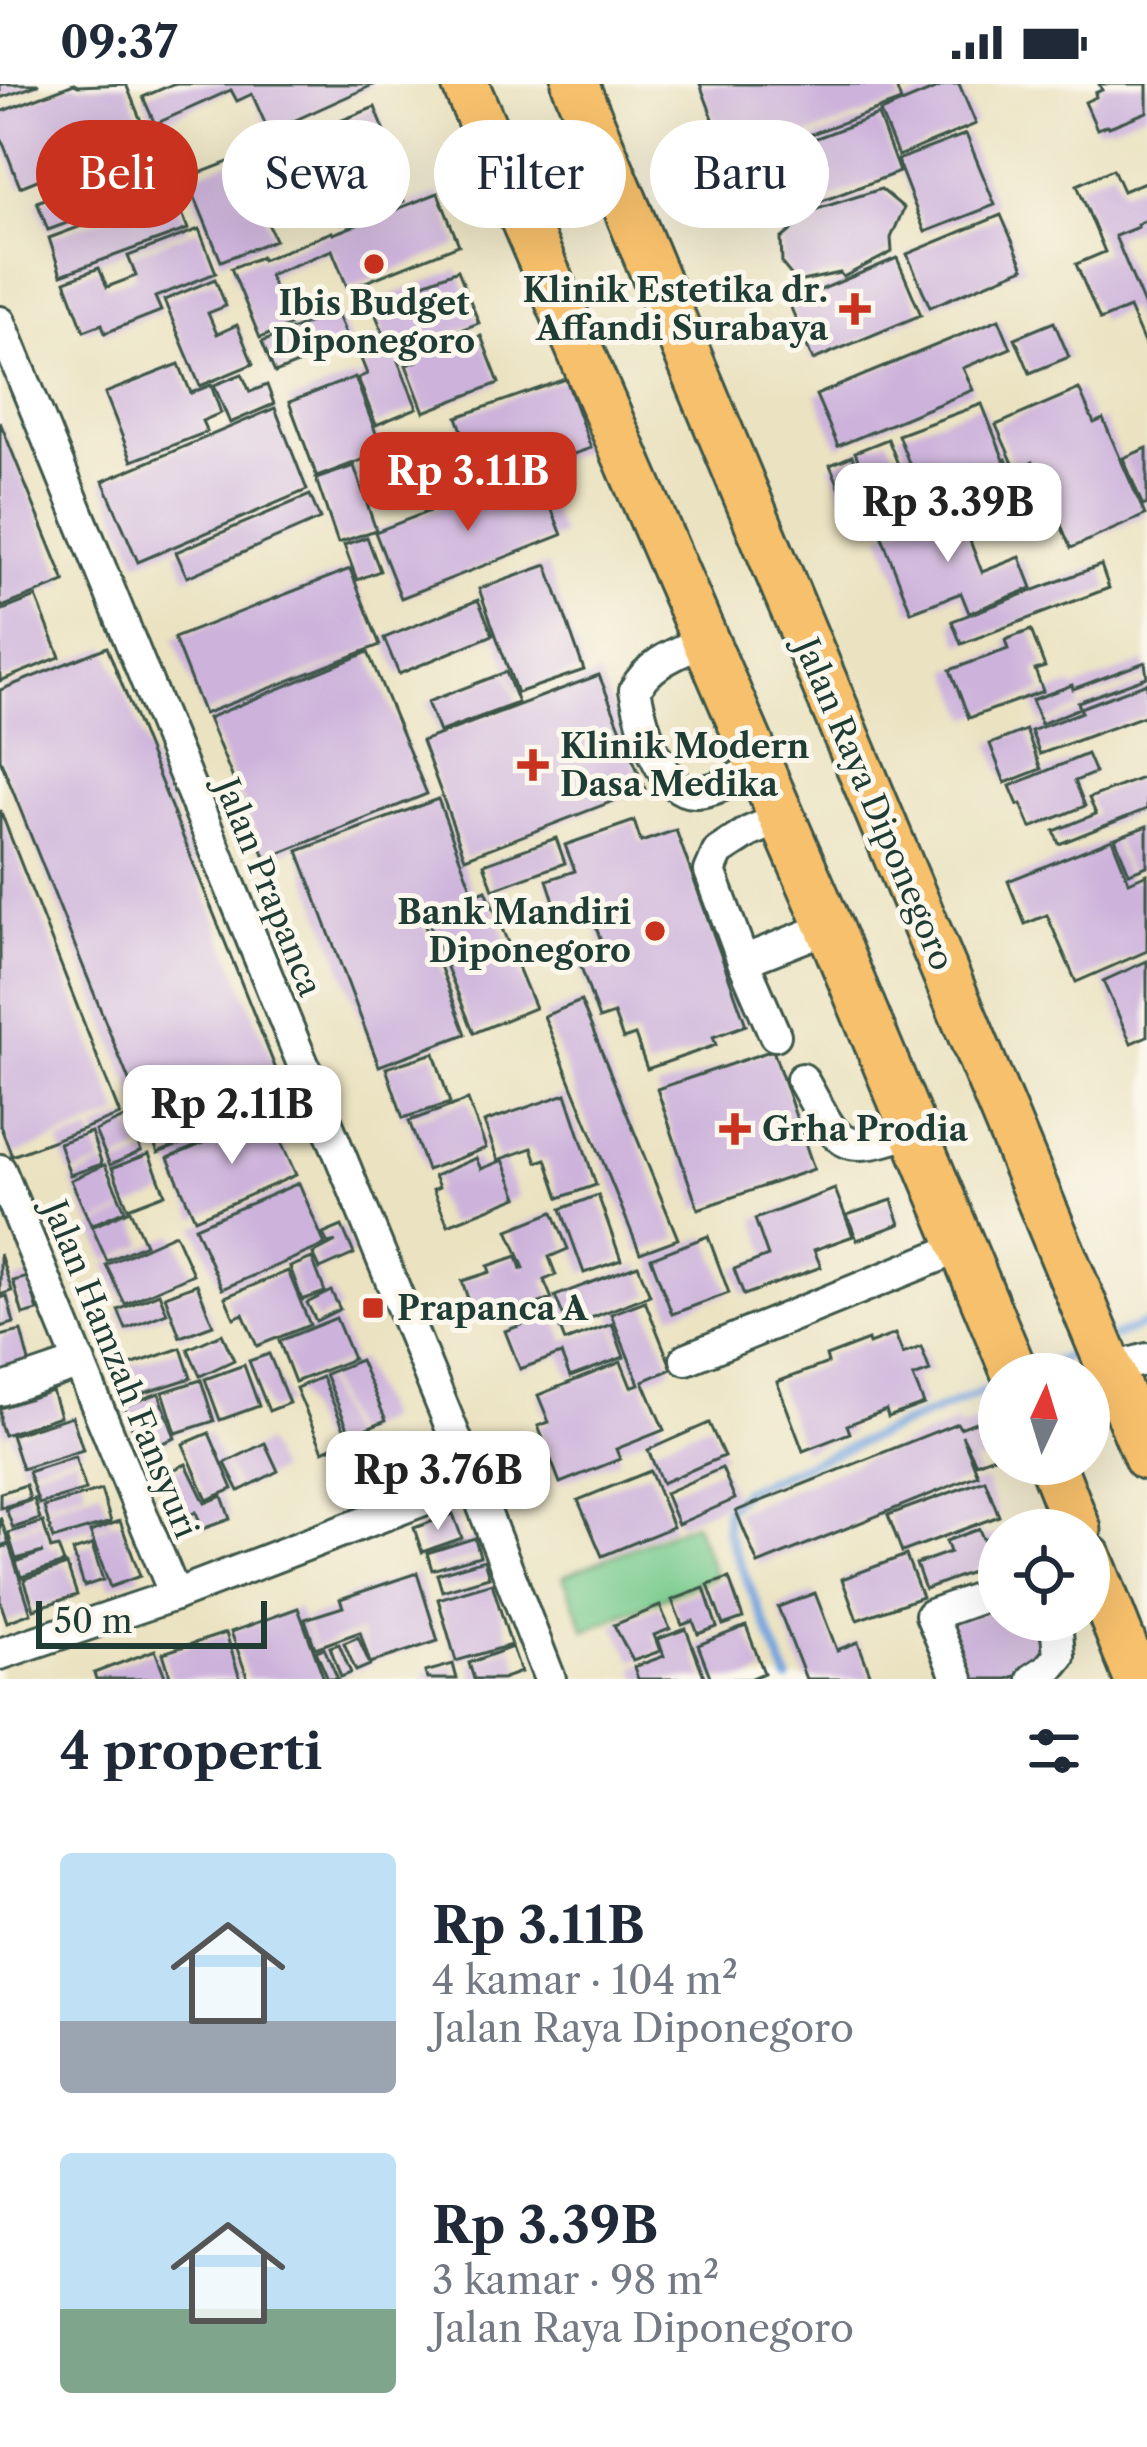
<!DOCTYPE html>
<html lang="id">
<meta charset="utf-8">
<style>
body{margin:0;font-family:"Libre Caslon Text",serif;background:#f2f2f3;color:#1f2937;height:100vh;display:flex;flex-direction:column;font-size:45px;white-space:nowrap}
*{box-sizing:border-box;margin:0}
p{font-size:39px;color:#747a83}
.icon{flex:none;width:66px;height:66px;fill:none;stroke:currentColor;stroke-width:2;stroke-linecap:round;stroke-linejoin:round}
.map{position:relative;height:1595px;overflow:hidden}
.details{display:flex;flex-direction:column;background:#fff;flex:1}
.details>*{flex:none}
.hud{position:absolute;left:36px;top:36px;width:1077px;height:108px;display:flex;gap:24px}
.needle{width:78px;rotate:4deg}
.controls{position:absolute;left:978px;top:1269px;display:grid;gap:24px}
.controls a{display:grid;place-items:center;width:132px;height:132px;border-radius:50%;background:#fff;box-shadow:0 12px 48px #0002;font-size:60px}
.scale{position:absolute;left:36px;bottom:30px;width:231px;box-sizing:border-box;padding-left:12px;border:6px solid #1f3d34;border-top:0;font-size:33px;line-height:42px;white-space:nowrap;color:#1f3d34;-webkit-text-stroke:9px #fbf7ec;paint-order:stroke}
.price{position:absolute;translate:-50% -102px;padding:0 27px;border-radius:24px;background:#fff;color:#222;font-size:39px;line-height:78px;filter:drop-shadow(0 3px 6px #0008)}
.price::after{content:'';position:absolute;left:50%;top:72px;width:36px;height:27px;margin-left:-18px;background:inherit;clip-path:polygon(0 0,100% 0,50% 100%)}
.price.active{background:#c8321e;color:#fff}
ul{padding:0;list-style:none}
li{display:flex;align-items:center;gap:36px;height:300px;padding:0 60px}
li span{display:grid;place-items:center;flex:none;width:336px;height:240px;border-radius:12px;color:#555}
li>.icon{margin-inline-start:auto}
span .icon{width:144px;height:144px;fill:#fffc;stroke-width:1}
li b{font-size:51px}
h2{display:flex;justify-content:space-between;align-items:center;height:144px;padding:0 60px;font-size:51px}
.pill{padding:0 42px;border-radius:54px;background:#fff;box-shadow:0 12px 48px #0002;font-size:42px;line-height:108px}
.pill.active{background:#c8321e;color:#fff}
.status{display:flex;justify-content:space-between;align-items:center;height:84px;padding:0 60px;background:#fff;direction:ltr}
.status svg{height:33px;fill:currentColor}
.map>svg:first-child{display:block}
.green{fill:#77ca8c;stroke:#4b8460;stroke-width:3}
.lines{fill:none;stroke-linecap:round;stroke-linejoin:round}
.stream{stroke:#73a3dd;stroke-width:9}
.building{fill:#cdb3db}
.minor-casing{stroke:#3d5649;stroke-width:36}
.highway-casing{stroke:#3d5649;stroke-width:51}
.minor{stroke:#fff;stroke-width:30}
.highway{stroke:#f7c06c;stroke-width:45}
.poi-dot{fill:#c8321e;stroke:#fbf7ec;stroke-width:4.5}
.labels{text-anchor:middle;stroke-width:10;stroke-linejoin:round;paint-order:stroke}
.poi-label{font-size:33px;font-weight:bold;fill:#1f3d34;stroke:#fbf7ec;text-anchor:start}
.street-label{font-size:33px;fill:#1f3d34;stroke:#fbf7ec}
</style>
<div class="status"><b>09:37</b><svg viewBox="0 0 49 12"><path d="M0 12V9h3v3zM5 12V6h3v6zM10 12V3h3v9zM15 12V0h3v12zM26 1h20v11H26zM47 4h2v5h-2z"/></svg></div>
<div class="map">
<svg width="1147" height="1595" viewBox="0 0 1147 1595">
<rect width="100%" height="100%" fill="#fbf7ec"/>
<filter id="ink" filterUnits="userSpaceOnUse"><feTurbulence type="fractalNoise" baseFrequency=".00833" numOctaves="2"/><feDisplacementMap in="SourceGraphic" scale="24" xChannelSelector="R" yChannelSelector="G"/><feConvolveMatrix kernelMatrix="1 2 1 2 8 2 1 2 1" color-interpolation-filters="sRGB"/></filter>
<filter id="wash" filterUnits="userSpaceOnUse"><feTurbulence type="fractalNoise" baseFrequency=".004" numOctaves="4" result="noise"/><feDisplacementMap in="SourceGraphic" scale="48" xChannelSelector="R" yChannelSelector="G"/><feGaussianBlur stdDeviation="2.7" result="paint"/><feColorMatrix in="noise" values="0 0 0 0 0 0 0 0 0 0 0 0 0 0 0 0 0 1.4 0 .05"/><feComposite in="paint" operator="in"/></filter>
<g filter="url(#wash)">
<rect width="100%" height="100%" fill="#eae2c0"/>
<!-- green -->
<path class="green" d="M694,1439l22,53 -131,54 -22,-54z"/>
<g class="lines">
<!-- stream -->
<g class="stream">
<path d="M1113,1253l34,-14"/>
<path d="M1030,1288l57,-24"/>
<path d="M788,1595l-61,-147 -1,-22 18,-20 255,-105"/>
</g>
</g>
<g id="blocks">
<!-- building -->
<g class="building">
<path d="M0,0h38v1l-38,13z"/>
<path d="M74,0l4,2 48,-2 21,52 -127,51 -20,-52v-23z"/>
<path d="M173,0h202l-106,48 -17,-38 -15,7 -6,-11 -76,34 -12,-27z"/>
<path d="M700,0h195l6,17 -171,63z"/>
<path d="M947,0h12l17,40 -78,32 -18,-44z"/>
<path d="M1099,0h48v28l-38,15 -1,-2 -11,4 -12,-27 11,-5 -1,-4 7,-3z"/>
<path d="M375,23l19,48 -67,27 -20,-48z"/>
<path d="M878,31l21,57 -127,48 -22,-57z"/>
<path d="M303,49l22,57 -61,24 11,26 -54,21 -34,-83z"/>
<path d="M966,50l29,71 -70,27 -28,-72z"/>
<path d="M155,62l16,44 -47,16 -15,-43z"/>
<path d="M1113,85l10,22 24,-10v39l-10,4 1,3 -23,9 32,76v38l-18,-42 -29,12 -24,-56 29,-12 -28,-67z"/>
<path d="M393,88l11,29 -62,23 -12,-30z"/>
<path d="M105,93l11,28 -68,25 -11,-28z"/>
<path d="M881,105l23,19 -13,30 1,14 -49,25 -3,-4 -43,9 -15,-18 -1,-25 36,-30z"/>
<path d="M174,108l14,37 -127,46 -12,-37z"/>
<path d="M438,109l21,52 -111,44 -16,-39 -63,25 20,51 -29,12 -29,-70 30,-11 1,3 70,-28 1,2z"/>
<path d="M1001,131l23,53 -94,39 -23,-53z"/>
<path d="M199,145l17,44 -61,24 6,14 -56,22 -3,-9 -18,7 -19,-50 34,-13 8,19 29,-11 -8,-20z"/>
<path d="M897,174l24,57 -108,45 -24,-57z"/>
<path d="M458,186l21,53 -26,10 4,12 24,-9 18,47 -75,29 -18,-47 11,-4 -4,-13 -10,4 2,6 -7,3 19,47 -41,17 -18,-47 9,-4 -11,-28 28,-11 -13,-32z"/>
<path d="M215,195l11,27 -18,7 9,21 20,-9 16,39 -53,22 -36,-86z"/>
<path d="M336,227l14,32 -75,30 -13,-31z"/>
<path d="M999,235l12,29 -48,20 10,22 -135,56 -22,-51z"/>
<path d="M1054,238l15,35 -39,16 -15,-35z"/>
<path d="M179,280l12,29 20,-8 10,28 -19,8 5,11 -75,29 -27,-68z"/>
<path d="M242,290l8,18 17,-7 7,19 -44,19 -16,-38z"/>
<path d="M355,293l28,75 -66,25 -28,-75z"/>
<path d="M566,295l25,69 -109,38 -25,-69z"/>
<path d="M1079,305l15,34 9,-4 42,96 -74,33 -38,-86 -17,8 -20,-45z"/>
<path d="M982,320l22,56 2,-1 8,20 -55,22 -5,-12 -30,12 -26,-66z"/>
<path d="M275,324l32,82 -169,72 -35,-81z"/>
<path d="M0,338l65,160 -63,25 -2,-5z"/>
<path d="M445,347l18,45 -54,21 -18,-45z"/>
<path d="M888,355l15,38 3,14 -5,10 -42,19 -9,-21 20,-8 -15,-39z"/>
<path d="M1147,364v56l-4,2 -20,-48z"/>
<path d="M852,372l13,30 -22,9 -13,-30z"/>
<path d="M354,382l22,64 -38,13 -22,-64z"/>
<path d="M536,386l26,65 -161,63 -26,-66z"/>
<path d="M310,411l10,24 -133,58 -11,-25z"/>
<path d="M956,421l26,67 38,-15 12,31 -63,25 -8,-20 -50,19 -30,-78z"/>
<path d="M367,453l13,34 -23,9 -13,-35z"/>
<path d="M547,481l37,105 -67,23 -38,-104z"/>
<path d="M1101,481l8,23 -148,56 -9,-23z"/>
<path d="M350,485l30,76 -176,69 -30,-76z"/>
<path d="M36,513l24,60 -60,24v-70z"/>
<path d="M478,516l15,35 -94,39 -15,-36z"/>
<path d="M1031,546l14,37 -10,3 8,21 -74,27 -19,-48 58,-21 -3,-9z"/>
<path d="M107,563l182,455 -131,51 -158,-394v-69z"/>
<path d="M368,568l59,142 -161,65 -58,-141z"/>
<path d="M1145,578l2,15 -69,25 2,6 -39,16 -9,-24 40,-15 1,4z"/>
<path d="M506,588l12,31 -79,29 -12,-30z"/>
<path d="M599,591l46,114 -180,69 -43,-117z"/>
<path d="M1147,599v32l-107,39 -9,-23 51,-19 -2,-4z"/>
<path d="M1026,646l15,39 -36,14 -15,-39z"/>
<path d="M1087,670l8,19 -20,8 10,25 -54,22 -10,-24 -3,1 -8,-19z"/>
<path d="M1147,692v33l-88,35 -5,-13 42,-17 -7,-16z"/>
<path d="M438,715l35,94 -53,20 46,121 -87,32 -81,-215z"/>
<path d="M0,726l120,305 -108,41 -12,-31z"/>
<path d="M634,737l7,21 35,-12 70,195 -33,12 3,8 -69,24 -12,-34 -12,4 -9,-25 -15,5 -22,-64 26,-9 -15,-41 -29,11 -12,-36 28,-9 -10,-26z"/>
<path d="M1147,742v40l-18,7 -14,-35z"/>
<path d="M556,754l9,25 -72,26 -9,-25z"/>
<path d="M1112,755l17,43 18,-8v77l-71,31 -29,-67 -22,9 -17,-43z"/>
<path d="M486,806l49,118 -61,25 -49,-119z"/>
<path d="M1147,877v75l-16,7 -28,-62z"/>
<path d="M581,917l97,238 -38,14 -96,-237z"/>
<path d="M773,966l41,119 -116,40 -41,-120z"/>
<path d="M434,969l16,50 -47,15 -17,-50z"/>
<path d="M566,1010l30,91 -37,13 -13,-39 -9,3 -5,-14 -34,12 -14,-38z"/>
<path d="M468,1016l18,48 -59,22 -18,-49z"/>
<path d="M269,1031l27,60 -101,44 -27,-61z"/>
<path d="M126,1033l15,34 -31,14 -15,-34z"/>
<path d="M91,1048l11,32 -32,11 -11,-32z"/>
<path d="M149,1070l16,40 -37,14 -16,-40z"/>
<path d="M476,1074l5,11 22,-9 15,37 -70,28 -15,-35 6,-3 -5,-11z"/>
<path d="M105,1081l20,45 -34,15 -20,-45z"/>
<path d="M299,1099l26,62 -103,44 -27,-62z"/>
<path d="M835,1105l18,47 -39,14 7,17 -77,28 -10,-26 34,-13 -13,-37z"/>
<path d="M598,1111l23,65 -37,13 -23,-64z"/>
<path d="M892,1116l8,24 -43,16 -10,-25z"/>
<path d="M130,1126l15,34 -38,17 -15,-34z"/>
<path d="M553,1128l15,37 -19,8 7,18 -12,5 8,19 -48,16 -3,-9 -28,8 -11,-33 28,-9 -2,-6 29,-10 4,13 3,-1 -16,-38z"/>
<path d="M342,1142l12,28 -34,15 -7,-15 23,-12 -8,2 -5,-10z"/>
<path d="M175,1150l18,40 -68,30 -19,-39z"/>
<path d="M708,1152l21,57 -57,21 -21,-56z"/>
<path d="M0,1170l12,37 -12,4z"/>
<path d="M312,1174l13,34 -23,8 -12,-33z"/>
<path d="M638,1181l12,30 -82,32 -13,-31z"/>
<path d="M288,1187l22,54 -53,21 -14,-32 -9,4 -9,-21z"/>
<path d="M28,1193l10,34 -15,4 -10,-34z"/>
<path d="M197,1200l16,41 -33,12 -15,-41z"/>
<path d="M331,1207l9,18 -24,12 -9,-18z"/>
<path d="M159,1209l8,20 -41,16 -8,-19z"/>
<path d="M7,1212l7,27 -14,4v-29z"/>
<path d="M645,1217l27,68 -29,12 21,49 -48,19 4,10 -60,24 -22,-57 11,-4 -11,-27 83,-33 10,25 8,-3 -28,-70z"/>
<path d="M554,1229l11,28 47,-17 12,33 -54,20 -9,-23 -41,15 -15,-38z"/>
<path d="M336,1234l17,41 -58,23 -16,-41z"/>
<path d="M21,1247l11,43 -32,9v-47z"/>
<path d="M222,1250l12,26 -34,16 -12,-27z"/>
<path d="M895,1250l8,20 18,-7 9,24 -17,6 11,27 -36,13 -2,-7 -39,15 3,8 -47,18 -26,-69 51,-19 -2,-7 42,-16 1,4z"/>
<path d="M181,1264l10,30 -62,20 -10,-29z"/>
<path d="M269,1270l20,49 -20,8 -20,-50z"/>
<path d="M360,1276l26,60 -35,15 -26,-61z"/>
<path d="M244,1281l15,41 -39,14 -15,-41z"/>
<path d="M322,1293l27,63 -26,11 -27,-63z"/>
<path d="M201,1296l13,41 -38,12 -13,-41z"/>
<path d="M52,1307l8,25 -56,19 -4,-11v-16z"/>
<path d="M159,1309l16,45 -34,13 -17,-45z"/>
<path d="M72,1332l11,34 -61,19 -11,-34z"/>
<path d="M992,1332l7,16v22l-23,9 -14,-28 16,40 -220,89 -22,-53 221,-88 3,5z"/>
<path d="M709,1339l15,33 -62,27 -14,-33z"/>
<path d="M209,1349l24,56 -26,11 -24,-56z"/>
<path d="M265,1359l13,28 -39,20 -14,-28z"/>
<path d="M75,1373l11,33 -47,14 -11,-32z"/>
<path d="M186,1380l19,39 17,-7 8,23 -28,10 -6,-17 -16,7 -20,-43z"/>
<path d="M722,1384l13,31 -57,25 -13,-31z"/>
<path d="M650,1387l23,56 -71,29 -24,-56z"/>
<path d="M985,1396l14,36 -97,36 -14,-37z"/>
<path d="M26,1401l4,14 -30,9v-15z"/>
<path d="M101,1406l10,32 -58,17 -9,-32z"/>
<path d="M34,1415l6,20 -27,9 -7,-19z"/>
<path d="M453,1430l9,24 -40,14 -8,-24z"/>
<path d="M0,1433l9,26 -9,3z"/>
<path d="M120,1437l20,55 -30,11 -20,-55z"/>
<path d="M43,1438l8,27 7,-2 6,16 -43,14 -5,-15 27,-10 -27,7 -8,-26z"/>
<path d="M979,1445l4,10 16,-6v29l-74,27 -9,-25 34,-12 -4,-11z"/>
<path d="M475,1454l5,18 -48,14 -5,-17z"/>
<path d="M9,1461l22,68 -24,9 -7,-21v-53z"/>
<path d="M92,1461l11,35 -19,6 -11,-35z"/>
<path d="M906,1471l16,42 -65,23 -15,-41z"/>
<path d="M484,1476l5,17 -47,14 -5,-17z"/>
<path d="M67,1481l10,30 -43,14 -10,-30z"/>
<path d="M417,1489l21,68 -68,22 -10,-31 -45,16 -10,-29 38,-12 -3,-8z"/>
<path d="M729,1494l14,40 -20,7 -15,-40z"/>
<path d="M492,1499l19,62 -55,16 -18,-62z"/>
<path d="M704,1504l13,39 -19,7 -5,-13 -11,4 -10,-25z"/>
<path d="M815,1509l22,57 21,-8 14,37h-66l-28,-72z"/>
<path d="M999,1521v15h35l16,44 -43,15h-38l-21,-55z"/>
<path d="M660,1522l10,23 -16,6 6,16 -27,10 -19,-36z"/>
<path d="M298,1524l26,71h-76l-17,-47z"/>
<path d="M746,1542l18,47 -14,6h-39l-13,-34z"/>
<path d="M686,1545l19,50h-67l-4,-12 30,-11 -6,-17z"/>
<path d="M226,1549l14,46h-69l-8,-26z"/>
<path d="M358,1553l12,28 -14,6 -12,-28z"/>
<path d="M339,1560l12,29 -10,4 -11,-30z"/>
<path d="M512,1563l9,25 -19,7h-28l-5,-16z"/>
<path d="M324,1564l14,31h-10l-12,-28z"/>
<path d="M155,1566l11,29h-70l-2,-6z"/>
<path d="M453,1580l4,15h-30l-2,-7z"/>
</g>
</g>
</g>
<g filter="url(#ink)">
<use href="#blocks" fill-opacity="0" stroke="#3d5649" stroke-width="3"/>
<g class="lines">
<!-- minor casing -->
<g class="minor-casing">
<g id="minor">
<path d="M0,238l473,1159 77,198"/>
<path d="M706,556c-28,13 -57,22 -71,50 6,30 24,104 61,102 22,-1 44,-16 64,-25"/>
<path d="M743,877l86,-34"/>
<path d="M775,951l-32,-74 -33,-90 8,-19 31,-20 33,-14"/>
<path d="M802,995c37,65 34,79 111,52"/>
<path d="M0,1086l175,425"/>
<path d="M686,1275l275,-112"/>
<path d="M1111,1285l36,-10"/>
<path d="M0,1306l80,-27"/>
<path d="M0,1570l175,-59 298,-114"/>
<path d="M958,1595l-27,-64 68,-24"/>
<path d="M1033,1595l15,-10 11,-13 -3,-36"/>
</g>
</g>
<!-- highway casing -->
<g class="highway-casing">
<g id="highway">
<path d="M465,0l364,843 186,447"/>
<path d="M575,0l572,1373"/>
<path d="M1052,1380l26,66"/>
<path d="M1089,1474l48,121"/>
</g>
</g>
<!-- minor -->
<use href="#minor" class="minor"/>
<!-- highway -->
<use href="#highway" class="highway"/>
</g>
</g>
<!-- markers -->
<g class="poi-dot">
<circle cx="374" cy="180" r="12"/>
<path d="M849 207h12v12h12v12h-12v12h-12v-12h-12v-12h12z"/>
<path d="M527 663h12v12h12v12h-12v12h-12v-12h-12v-12h12z"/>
<circle cx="655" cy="847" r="12"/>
<path d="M729 1027h12v12h12v12h-12v12h-12v-12h-12v-12h12z"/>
<rect x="361" y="1212" width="24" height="24" rx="6"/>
</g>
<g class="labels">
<!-- poi labels -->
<g class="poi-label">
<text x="828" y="218" text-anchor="end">Klinik Estetika dr.<tspan x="828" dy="38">Affandi Surabaya</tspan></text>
<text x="374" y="231" text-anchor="middle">Ibis Budget<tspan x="374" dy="38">Diponegoro</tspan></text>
<text x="560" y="674">Klinik Modern<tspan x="560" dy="38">Dasa Medika</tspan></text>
<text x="631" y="840" text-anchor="end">Bank Mandiri<tspan x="631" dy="38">Diponegoro</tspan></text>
<text x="762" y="1057">Grha Prodia</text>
<text x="397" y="1236">Prapanca A</text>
</g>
<!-- street labels -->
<g class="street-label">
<text transform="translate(875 720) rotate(67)" y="12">Jalan Raya Diponegoro</text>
<text transform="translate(269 803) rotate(68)" y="12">Jalan Prapanca</text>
<text transform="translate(121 1285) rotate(68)" y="12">Jalan Hamzah Fansyuri</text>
</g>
</g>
</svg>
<div class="controls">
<a><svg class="needle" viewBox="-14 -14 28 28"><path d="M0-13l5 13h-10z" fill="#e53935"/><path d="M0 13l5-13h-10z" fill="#747a83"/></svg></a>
<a><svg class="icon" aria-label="locate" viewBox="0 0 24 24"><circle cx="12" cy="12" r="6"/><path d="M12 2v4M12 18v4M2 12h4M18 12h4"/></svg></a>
</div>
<div class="scale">50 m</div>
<b class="price active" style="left:468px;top:450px">Rp 3.11B</b>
<b class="price" style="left:948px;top:481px">Rp 3.39B</b>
<b class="price" style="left:232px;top:1083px">Rp 2.11B</b>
<b class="price" style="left:438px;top:1449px">Rp 3.76B</b>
<div class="hud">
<a class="pill active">Beli</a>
<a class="pill">Sewa</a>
<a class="pill">Filter</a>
<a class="pill">Baru</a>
</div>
</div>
<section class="details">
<h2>4 properti<svg class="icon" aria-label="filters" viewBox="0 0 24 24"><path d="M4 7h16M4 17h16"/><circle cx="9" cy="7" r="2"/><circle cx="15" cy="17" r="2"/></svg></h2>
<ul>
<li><span style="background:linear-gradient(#bfe0f5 70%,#9aa5b1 0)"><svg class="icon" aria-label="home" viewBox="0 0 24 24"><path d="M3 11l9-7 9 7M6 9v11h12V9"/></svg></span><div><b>Rp 3.11B</b><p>4 kamar · 104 m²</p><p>Jalan Raya Diponegoro</p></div></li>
<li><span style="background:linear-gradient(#bfe0f5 65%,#7fa58c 0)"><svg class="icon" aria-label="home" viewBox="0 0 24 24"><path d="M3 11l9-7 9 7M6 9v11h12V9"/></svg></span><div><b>Rp 3.39B</b><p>3 kamar · 98 m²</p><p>Jalan Raya Diponegoro</p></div></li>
</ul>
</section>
